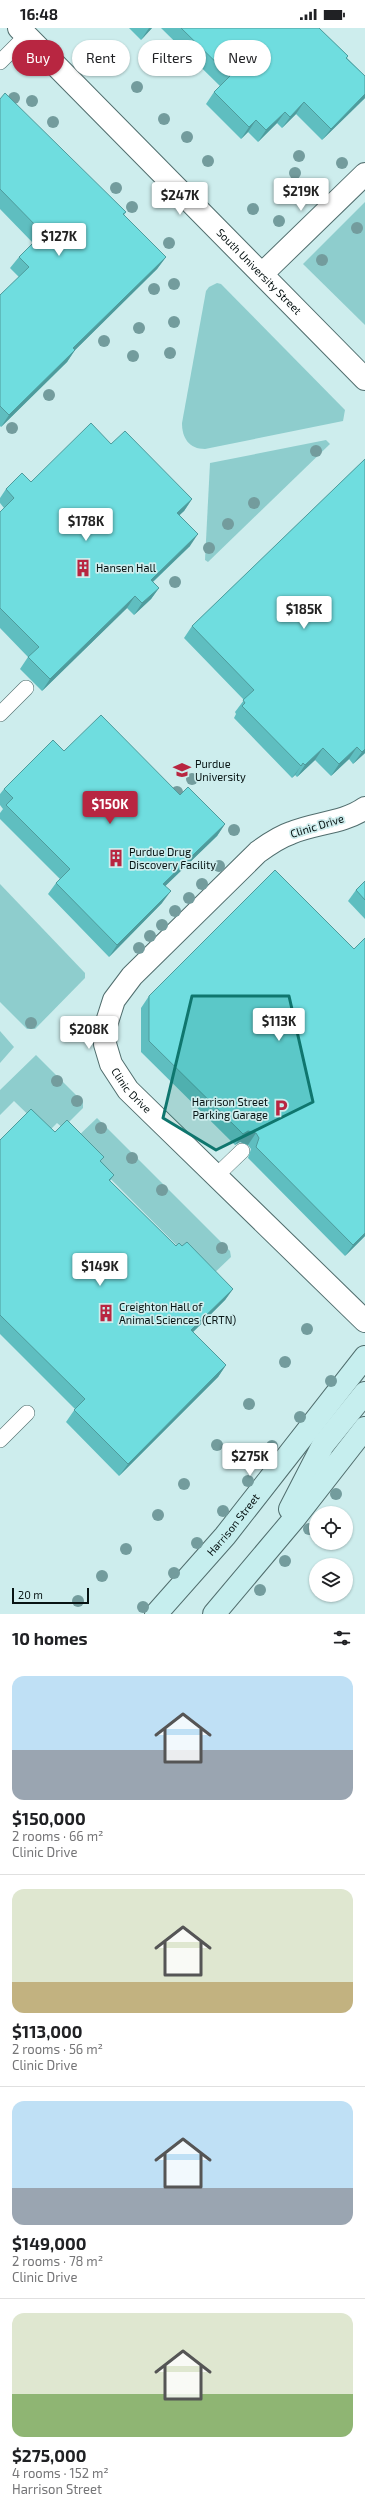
<!DOCTYPE html>
<meta charset="utf-8">
<style>
body{margin:0;font-family:"Exo 2",sans-serif;background:#f2f2f2;color:#202124;height:100vh;display:flex;flex-direction:column;font-size:15px;white-space:nowrap}
*{box-sizing:border-box;margin:0}
p{font-size:13px;color:#757577}
.icon{flex:none;width:22px;height:22px;fill:none;stroke:currentColor;stroke-width:2;stroke-linecap:round;stroke-linejoin:round}
.map{position:relative;height:1586px;overflow:hidden}
.drawer{display:flex;flex-direction:column;background:#fff;flex:1}
.drawer>*{flex:none}
.banner{position:absolute;left:12px;top:12px;width:341px;height:36px;display:flex;gap:8px}
.fabs{position:absolute;left:309px;top:1478px;display:grid;gap:8px}
.fabs a{display:grid;place-items:center;width:44px;height:44px;border-radius:50%;background:#fff;box-shadow:0 1px 3px #0004;font-size:20px}
.scale{position:absolute;left:12px;bottom:10px;width:77px;box-sizing:border-box;padding-left:4px;border:2px solid #071313;border-top:0;font-size:11px;line-height:14px;white-space:nowrap;color:#071313;-webkit-text-stroke:3px #cdeded;paint-order:stroke}
.price{position:absolute;translate:-50% -34px;padding:0 9px;border-radius:4px;background:#fff;color:#222;font-size:13px;line-height:26px;filter:drop-shadow(0 1px 2px #0008)}
.price::after{content:'';position:absolute;left:50%;top:24px;width:12px;height:9px;margin-left:-6px;background:inherit;clip-path:polygon(0 0,100% 0,50% 100%)}
.price.current{background:#b82641;color:#fff}
ul{padding:0;list-style:none}
li{display:grid;align-content:center;gap:8px;height:212px;padding:0 12px}
li+li{border-top:1px solid #e0e0e0}
li span{display:grid;place-items:center;height:124px;border-radius:12px;color:#555}
li>.icon{margin-inline-start:auto}
span .icon{width:72px;height:72px;fill:#fffc;stroke-width:1}
li b{font-size:17px}
h2{display:flex;justify-content:space-between;align-items:center;height:48px;padding:0 12px;font-size:17px}
.pill{padding:0 14px;border-radius:18px;background:#fff;box-shadow:0 1px 3px #0004;font-size:14px;line-height:36px}
.pill.current{background:#b82641;color:#fff}
.status{display:flex;justify-content:space-between;align-items:center;height:28px;padding:0 20px;background:#fff;direction:ltr}
.status svg{height:11px;fill:currentColor}
.map>svg:first-child{display:block}
.green{fill:#8ecdcd}
.lines{fill:none;stroke-linecap:round;stroke-linejoin:round}
.service-casing{stroke:#506d6d;stroke-width:16}
.minor-casing{stroke:#506d6d;stroke-width:24}
.secondary-casing{stroke:#506d6d;stroke-width:24}
.service{stroke:#fff;stroke-width:15}
.minor{stroke:#fff;stroke-width:22}
.secondary{stroke:#c6eeee;stroke-width:22}
.tree{fill:#739c9d}
.wall{fill:#5fbec0}
.shaded-wall{fill:#4e9b9c}
.building{fill:#6fdddf;stroke:#4e9b9c}
.marked{fill:#0f766e;fill-opacity:0.2;stroke:#0f766e;stroke-width:3;stroke-linejoin:round}
.labels{text-anchor:middle;stroke-width:3.5;stroke-linejoin:round;paint-order:stroke}
.street-label{font-size:11px;fill:#071313;stroke:#cdeded}
.poi-label{font-size:11px;fill:#071313;stroke:#cdeded;text-anchor:start}
</style>
<div class="status"><b>16:48</b><svg viewBox="0 0 49 12"><path d="M0 12V9h3v3zM5 12V6h3v6zM10 12V3h3v9zM15 12V0h3v12zM26 1h20v11H26zM47 4h2v5h-2z"/></svg></div>
<div class="map">
<svg width="365" height="1586" viewBox="0 0 365 1586">
<rect width="100%" height="100%" fill="#cdeded"/>
<!-- green -->
<g class="green">
<path d="M365,174v123l-62,-61z"/>
<path d="M217,255l4,1 124,126 -2,11 -138,28c-16,0 -23,-11 -23,-26l24,-132 3,-4z"/>
<path d="M326,412l4,4 -122,118 -3,-2 5,-97z"/>
<path d="M0,856l85,89v5l-50,51h-8l-27,-27z"/>
<path d="M0,1003l14,16 -14,16z"/>
<path d="M36,1027l47,47v6l-20,20 -6,-5 -10,10 -33,-32 -14,14v-25z"/>
<path d="M97,1090l133,133 1,6 -22,21 -136,-137z"/>
</g>
<g class="lines">
<!-- service casing -->
<g class="service-casing">
<g id="service">
<path d="M0,34l26,-26"/>
<path d="M0,686l26,-26"/>
<path d="M216,1148l26,-25"/>
<path d="M0,1412l27,-27"/>
</g>
</g>
<!-- minor casing -->
<g class="minor-casing">
<g id="minor">
<path id="s1" d="M19,0l346,351"/>
<path d="M262,246l103,-100"/>
<path id="s2" d="M365,780c-21,15 -51,15 -74,25 -12,4 -22,11 -33,19l-126,124 -18,24 -8,25 -1,19 6,20 17,26 237,231"/>
</g>
</g>
<!-- secondary casing -->
<g class="secondary-casing">
<g id="secondary">
<path d="M290,1481l33,-64 42,-52"/>
<path id="s3" d="M156,1586l69,-78 140,-179"/>
<path d="M214,1586l80,-95 71,-91"/>
</g>
</g>
<!-- service -->
<use href="#service" class="service"/>
<!-- minor -->
<use href="#minor" class="minor"/>
<!-- secondary -->
<use href="#secondary" class="secondary"/>
</g>
<!-- trees -->
<g class="tree">
<circle cx="109" cy="31" r="6"/>
<circle cx="137" cy="59" r="6"/>
<circle cx="14" cy="70" r="6"/>
<circle cx="32" cy="73" r="6"/>
<circle cx="164" cy="91" r="6"/>
<circle cx="53" cy="94" r="6"/>
<circle cx="187" cy="109" r="6"/>
<circle cx="299" cy="128" r="6"/>
<circle cx="208" cy="133" r="6"/>
<circle cx="342" cy="135" r="6"/>
<circle cx="295" cy="145" r="6"/>
<circle cx="116" cy="160" r="6"/>
<circle cx="312" cy="165" r="6"/>
<circle cx="132" cy="179" r="6"/>
<circle cx="253" cy="181" r="6"/>
<circle cx="279" cy="193" r="6"/>
<circle cx="357" cy="200" r="6"/>
<circle cx="169" cy="215" r="6"/>
<circle cx="322" cy="232" r="6"/>
<circle cx="174" cy="256" r="6"/>
<circle cx="154" cy="261" r="6"/>
<circle cx="174" cy="294" r="6"/>
<circle cx="139" cy="300" r="6"/>
<circle cx="104" cy="313" r="6"/>
<circle cx="170" cy="325" r="6"/>
<circle cx="133" cy="328" r="6"/>
<circle cx="49" cy="367" r="6"/>
<circle cx="12" cy="400" r="6"/>
<circle cx="316" cy="423" r="6"/>
<circle cx="254" cy="475" r="6"/>
<circle cx="228" cy="496" r="6"/>
<circle cx="209" cy="520" r="6"/>
<circle cx="175" cy="554" r="6"/>
<circle cx="192" cy="751" r="6"/>
<circle cx="177" cy="764" r="6"/>
<circle cx="234" cy="802" r="6"/>
<circle cx="219" cy="838" r="6"/>
<circle cx="202" cy="856" r="6"/>
<circle cx="189" cy="870" r="6"/>
<circle cx="175" cy="883" r="6"/>
<circle cx="162" cy="897" r="6"/>
<circle cx="150" cy="908" r="6"/>
<circle cx="139" cy="920" r="6"/>
<circle cx="31" cy="995" r="6"/>
<circle cx="57" cy="1053" r="6"/>
<circle cx="77" cy="1073" r="6"/>
<circle cx="101" cy="1100" r="6"/>
<circle cx="132" cy="1130" r="6"/>
<circle cx="162" cy="1162" r="6"/>
<circle cx="222" cy="1220" r="6"/>
<circle cx="307" cy="1301" r="6"/>
<circle cx="285" cy="1334" r="6"/>
<circle cx="331" cy="1353" r="6"/>
<circle cx="249" cy="1376" r="6"/>
<circle cx="300" cy="1389" r="6"/>
<circle cx="217" cy="1417" r="6"/>
<circle cx="272" cy="1418" r="6"/>
<circle cx="248" cy="1453" r="6"/>
<circle cx="184" cy="1456" r="6"/>
<circle cx="336" cy="1466" r="6"/>
<circle cx="223" cy="1483" r="6"/>
<circle cx="158" cy="1487" r="6"/>
<circle cx="309" cy="1501" r="6"/>
<circle cx="197" cy="1515" r="6"/>
<circle cx="126" cy="1521" r="6"/>
<circle cx="285" cy="1533" r="6"/>
<circle cx="174" cy="1545" r="6"/>
<circle cx="102" cy="1548" r="6"/>
<circle cx="260" cy="1562" r="6"/>
<circle cx="78" cy="1573" r="6"/>
<circle cx="143" cy="1579" r="6"/>
</g>
<!-- wall -->
<g class="wall">
<path d="M129,0h23l-11,12z"/>
<path d="M161,0h158l29,28 -1,2 18,18v22l-43,42 -26,-26 -14,14 -5,-5 -19,19 -10,-10 -7,7 -35,-35 8,-12 6,-6z"/>
<path d="M0,71l126,113 -2,3 42,42 -9,12 -82,81 -8,12 -66,65 -1,-1v-131l19,-18 -9,-9 9,-11 14,-14 -33,-34z"/>
<path d="M111,416l81,55 -8,12 -5,4 11,31 -37,36 6,6 -8,11 -17,16 -7,-7 -85,83 -22,-22 8,-12 -28,-29v-116l4,-4 -4,-5v-5l6,-9 25,-7z"/>
<path d="M365,431v294l-12,11 -4,-5 -18,17 -16,-16 -18,17 -2,-2 -3,3 -58,-60 2,-4 -1,-2 9,-12 -60,-62 8,-12z"/>
<path d="M64,723l116,44 45,29 -8,12 -52,50 -3,17 -53,54 -61,-63 8,-11 4,-4 -60,-60v-6l3,-4 -3,-4v-11l4,-5z"/>
<path d="M365,853v38l-17,-18 8,-11z"/>
<path d="M365,910v298l-20,20 -97,-98 3,-9 -3,-4 -8,-3 -5,3 -94,-93v-44l8,-12 205,-47z"/>
<path d="M55,1104l46,29 13,14 -4,6 66,65 57,43 -8,11 -32,32 33,33 -8,12 -99,99 -53,-54 9,-13 -75,-75v-194z"/>
</g>
<!-- shaded-wall -->
<g class="shaded-wall">
<path d="M149,0h3l-11,12z"/>
<path d="M365,66v4l-43,42 9,-11z"/>
<path d="M304,74l-8,12 -14,14 8,-11z"/>
<path d="M285,84l-8,11 -19,19 8,-12z"/>
<path d="M256,92l-8,12 -7,7 8,-12z"/>
<path d="M166,229l-9,12 -92,91 8,-12z"/>
<path d="M75,322l-8,12 -66,65 8,-12z"/>
<path d="M192,471l-8,12 -15,14 8,-12z"/>
<path d="M198,506l-8,12 -47,45 8,-11z"/>
<path d="M159,560l-8,11 -17,16 8,-12z"/>
<path d="M135,568l-8,12 -85,83 8,-12z"/>
<path d="M357,719l-8,12 -18,17 8,-12z"/>
<path d="M323,720l-8,12 -18,17 8,-12z"/>
<path d="M365,721v4l-12,11 9,-12z"/>
<path d="M303,735l-8,12 -3,3 9,-12z"/>
<path d="M225,796l-8,12 -62,60 8,-12z"/>
<path d="M171,863l-9,12 -53,54 8,-12z"/>
<path d="M248,1103l8,2 -8,12 -8,-3 -5,3 8,-11z"/>
<path d="M365,1205v3l-20,20 8,-11z"/>
<path d="M233,1261l-8,11 -42,42 8,-12z"/>
<path d="M226,1337l-8,12 -99,99 9,-12z"/>
</g>
<!-- building -->
<g class="building">
<path d="M181,0h138l29,28 -2,2 19,18v18l-34,35 -27,-27 -14,15 -5,-5 -19,18 -10,-10 -7,7 -35,-35 16,-16z"/>
<path d="M5,65l121,119 -3,2 43,43 -93,91 2,2 -66,65 -9,-9v-111l29,-28 -10,-10 24,-24 -43,-44v-90z"/>
<path d="M91,395l20,21 14,-13 67,68 -15,14 21,21 -47,46 8,8 -17,15 -7,-7 -85,83 -22,-22 11,-10 -39,-39v-96l14,-14 -8,-9 16,-16 9,9z"/>
<path d="M365,431v290l-3,3 -5,-5 -18,17 -16,-16 -18,17 -2,-2 -2,3 -59,-60 3,-3 -2,-3 11,-10 -62,-64z"/>
<path d="M101,687l79,80 8,-8 37,37 -62,60 8,7 -54,54 -61,-62 14,-14 -64,-64 7,-7 -9,-9 49,-49 11,11z"/>
<path d="M275,842l79,79 11,-11v295l-12,12 -97,-98 3,-9 -3,-5 -8,-2 -5,3 -94,-93v-45z"/>
<path d="M365,853v19l-9,-10z"/>
<path d="M31,1081l24,23 12,-12 37,37 -4,4 14,14 -5,5 67,66 3,-3 3,3 5,-4 46,47 -42,41 35,35 -98,99 -54,-54 11,-11 -85,-84v-175z"/>
</g>
<!-- marked area -->
<path class="marked" d="M192,968h97l24,106 -97,48 -53,-32z"/>
<!-- icons -->
<defs>
<g id="building-bare" transform="scale(1.38)"><path d="M-4-6H4V6H1V3H-1V6H-4ZM-2.5-4.3h1.7v1.8h-1.7ZM.8-4.3h1.7v1.8H.8ZM-2.5-1h1.7V.8h-1.7ZM.8-1h1.7V.8H.8Z" fill="#b82641" stroke="#cdeded" stroke-width="2.5" paint-order="stroke"/></g>
<g id="university-bare" transform="scale(1.38)"><path d="M0-5L7-2L0 1L-7-2ZM-4 1L0 2.5L4 1V4Q0 6-4 4Z" fill="#b82641" stroke="#cdeded" stroke-width="2.5" paint-order="stroke"/></g>
<g id="parking-bare" transform="scale(1.38)"><path d="M-3.5-5.5H1a3.5 3.5 0 0 1 0 7H-1V5.5H-3.5ZM-1-3.4V-.6H.8a1.4 1.4 0 0 0 0-2.8Z" fill="#b82641" stroke="#cdeded" stroke-width="2.5" paint-order="stroke"/></g>
</defs>
<g fill-rule="evenodd">
<use href="#building-bare" x="83" y="540"/>
<use href="#university-bare" x="182" y="742"/>
<use href="#building-bare" x="116" y="830"/>
<use href="#parking-bare" x="281" y="1080"/>
<use href="#building-bare" x="106" y="1285"/>
</g>
<g class="labels">
<!-- street labels -->
<g class="street-label">
<text dy="4" stroke="none"><textPath href="#s1" startOffset="342">South University Street</textPath></text>
<text transform="translate(317 798) rotate(-17)" y="4">Clinic Drive</text>
<text dy="4" stroke="none"><textPath href="#s2" startOffset="423">Clinic Drive</textPath></text>
<text dy="4" stroke="none"><textPath href="#s3" startOffset="118">Harrison Street</textPath></text>
</g>
<!-- poi labels -->
<g class="poi-label">
<text x="96" y="544">Hansen Hall</text>
<text x="195" y="740">Purdue<tspan x="195" dy="13">University</tspan></text>
<text x="129" y="828">Purdue Drug<tspan x="129" dy="13">Discovery Facility</tspan></text>
<text x="268" y="1078" text-anchor="end">Harrison Street<tspan x="268" dy="13">Parking Garage</tspan></text>
<text x="119" y="1283">Creighton Hall of<tspan x="119" dy="13">Animal Sciences (CRTN)</tspan></text>
</g>
</g>
</svg>
<div class="fabs">
<a><svg class="icon" aria-label="locate" viewBox="0 0 24 24"><circle cx="12" cy="12" r="6"/><path d="M12 2v4M12 18v4M2 12h4M18 12h4"/></svg></a>
<a><svg class="icon" aria-label="layers" viewBox="0 0 24 24"><path d="M12 4l9 5-9 5-9-5zM3 14l9 5 9-5"/></svg></a>
</div>
<div class="scale">20 m</div>
<b class="price" style="left:301px;top:184px">$219K</b>
<b class="price" style="left:180px;top:188px">$247K</b>
<b class="price" style="left:59px;top:229px">$127K</b>
<b class="price" style="left:86px;top:514px">$178K</b>
<b class="price" style="left:304px;top:602px">$185K</b>
<b class="price current" style="left:110px;top:797px">$150K</b>
<b class="price" style="left:279px;top:1014px">$113K</b>
<b class="price" style="left:89px;top:1022px">$208K</b>
<b class="price" style="left:100px;top:1259px">$149K</b>
<b class="price" style="left:250px;top:1449px">$275K</b>
<div class="banner">
<a class="pill current">Buy</a>
<a class="pill">Rent</a>
<a class="pill">Filters</a>
<a class="pill">New</a>
</div>
</div>
<section class="drawer">
<h2>10 homes<svg class="icon" aria-label="filters" viewBox="0 0 24 24"><path d="M4 7h16M4 17h16"/><circle cx="9" cy="7" r="2"/><circle cx="15" cy="17" r="2"/></svg></h2>
<ul>
<li><span style="background:linear-gradient(#bfe0f5 60%,#9aa5b1 0)"><svg class="icon" aria-label="home" viewBox="0 0 24 24"><path d="M3 11l9-7 9 7M6 9v11h12V9"/></svg></span><div><b>$150,000</b><p>2 rooms · 66 m²</p><p>Clinic Drive</p></div></li>
<li><span style="background:linear-gradient(#dfe7d0 75%,#c2b280 0)"><svg class="icon" aria-label="home" viewBox="0 0 24 24"><path d="M3 11l9-7 9 7M6 9v11h12V9"/></svg></span><div><b>$113,000</b><p>2 rooms · 56 m²</p><p>Clinic Drive</p></div></li>
<li><span style="background:linear-gradient(#bfe0f5 70%,#9aa5b1 0)"><svg class="icon" aria-label="home" viewBox="0 0 24 24"><path d="M3 11l9-7 9 7M6 9v11h12V9"/></svg></span><div><b>$149,000</b><p>2 rooms · 78 m²</p><p>Clinic Drive</p></div></li>
<li><span style="background:linear-gradient(#dfe7d0 65%,#8fb573 0)"><svg class="icon" aria-label="home" viewBox="0 0 24 24"><path d="M3 11l9-7 9 7M6 9v11h12V9"/></svg></span><div><b>$275,000</b><p>4 rooms · 152 m²</p><p>Harrison Street</p></div></li>
</ul>
</section>
